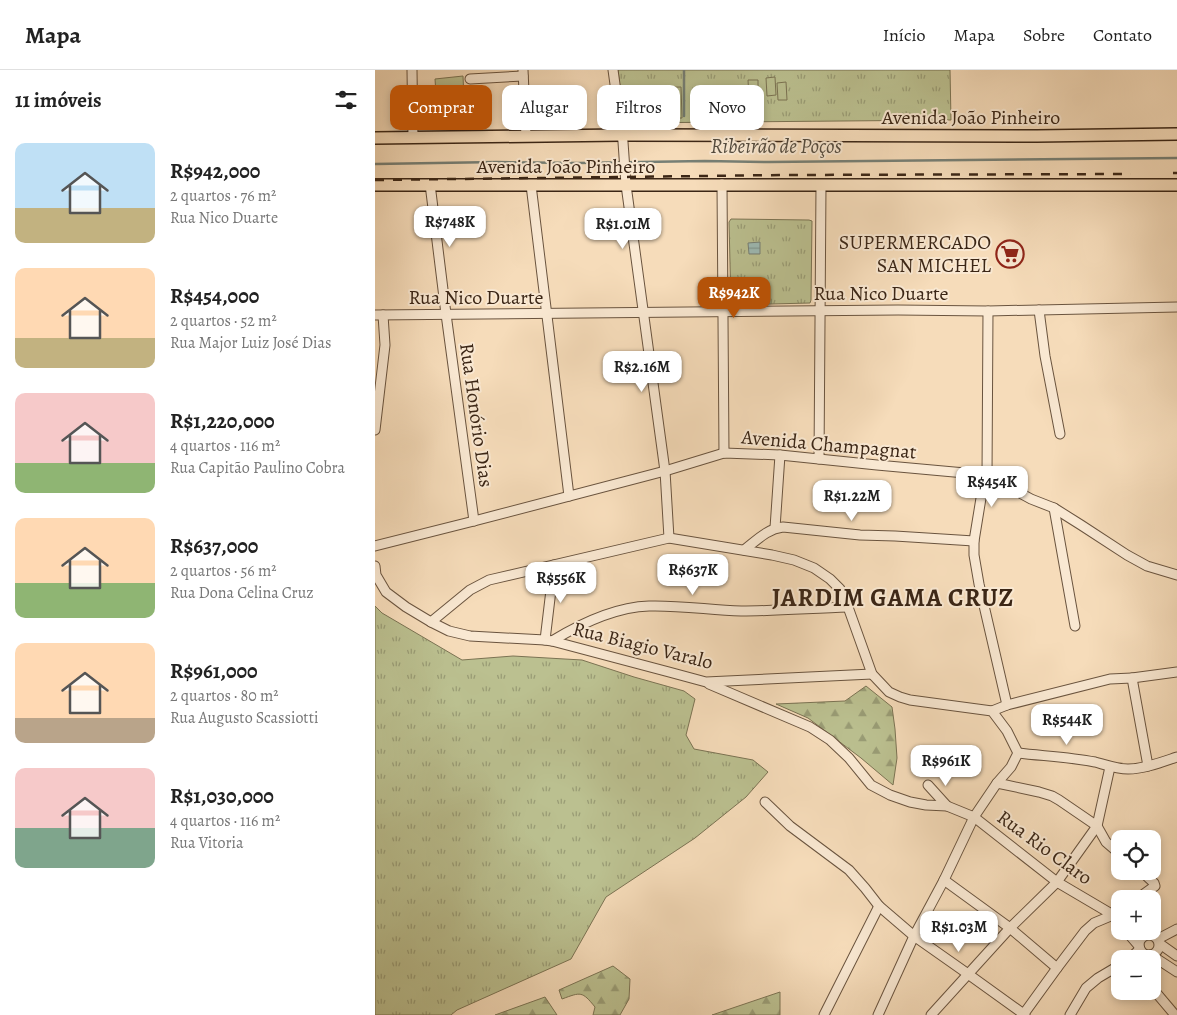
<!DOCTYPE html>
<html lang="pt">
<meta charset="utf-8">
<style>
body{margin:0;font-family:Alegreya,serif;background:#f2f2f2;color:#222;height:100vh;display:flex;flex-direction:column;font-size:19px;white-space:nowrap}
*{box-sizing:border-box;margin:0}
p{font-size:16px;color:#767676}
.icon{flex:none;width:28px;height:28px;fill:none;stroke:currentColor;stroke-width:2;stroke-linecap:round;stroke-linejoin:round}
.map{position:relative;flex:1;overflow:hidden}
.side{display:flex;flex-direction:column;background:#fff;width:375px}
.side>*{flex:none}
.guide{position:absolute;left:15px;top:15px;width:475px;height:45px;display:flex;gap:10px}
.tools{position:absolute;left:736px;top:760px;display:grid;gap:10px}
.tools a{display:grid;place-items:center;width:50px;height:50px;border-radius:10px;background:#fff;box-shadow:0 2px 8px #0003;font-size:25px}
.price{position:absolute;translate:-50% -42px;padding:0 11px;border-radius:10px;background:#fff;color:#222;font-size:16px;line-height:32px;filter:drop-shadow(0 1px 2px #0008)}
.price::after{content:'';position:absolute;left:50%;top:30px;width:15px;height:11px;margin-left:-8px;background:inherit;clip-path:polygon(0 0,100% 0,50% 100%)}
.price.active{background:#b45309;color:#fff}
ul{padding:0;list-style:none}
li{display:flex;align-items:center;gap:15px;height:125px;padding:0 15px}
li span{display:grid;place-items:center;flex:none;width:140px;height:100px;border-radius:10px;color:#555}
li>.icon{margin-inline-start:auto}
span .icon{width:60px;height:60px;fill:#fffc;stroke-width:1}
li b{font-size:21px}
h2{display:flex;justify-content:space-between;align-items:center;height:60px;padding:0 15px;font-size:21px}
.tag{padding:0 18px;border-radius:10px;background:#fff;box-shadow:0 2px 8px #0003;font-size:18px;line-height:45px}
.tag.active{background:#b45309;color:#fff}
header{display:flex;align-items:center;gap:30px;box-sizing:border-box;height:70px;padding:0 25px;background:#fff;border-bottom:1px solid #e0e0e0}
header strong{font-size:24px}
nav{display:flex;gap:28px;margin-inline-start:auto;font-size:18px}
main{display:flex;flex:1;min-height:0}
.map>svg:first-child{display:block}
.forest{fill:url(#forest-firs);stroke:#7b7353}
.park{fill:url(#park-tufts);stroke:#7b7353}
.pitch{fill:#bbc090;stroke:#7b7353}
.water{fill:url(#water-rules);stroke:#767f75}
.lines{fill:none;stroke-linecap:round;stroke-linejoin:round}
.stream{stroke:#767f75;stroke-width:2.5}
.minor-casing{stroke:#6a543f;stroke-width:11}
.major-casing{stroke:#3b2616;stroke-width:14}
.minor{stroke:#f9e8d2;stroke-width:9}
.major{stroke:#f6dcba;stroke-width:11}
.rail{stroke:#3b2616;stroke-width:2.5;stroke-dasharray:9 9;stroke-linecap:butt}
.labels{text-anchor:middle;stroke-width:4;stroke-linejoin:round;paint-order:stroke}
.street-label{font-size:20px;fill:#3b2616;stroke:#f9e8d2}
.poi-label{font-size:20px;fill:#3b2616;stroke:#f9e8d2;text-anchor:end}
.water-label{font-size:21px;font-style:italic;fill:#544b3e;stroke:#f9e8d2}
.district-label{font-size:25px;font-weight:bold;letter-spacing:1px;fill:#3b2616;stroke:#f9e8d2}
</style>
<header>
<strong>Mapa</strong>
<nav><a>Início</a><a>Mapa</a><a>Sobre</a><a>Contato</a></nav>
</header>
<main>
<section class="side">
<h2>11 imóveis<svg class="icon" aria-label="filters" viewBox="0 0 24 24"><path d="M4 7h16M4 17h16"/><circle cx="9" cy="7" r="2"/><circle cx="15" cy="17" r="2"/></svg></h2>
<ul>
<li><span style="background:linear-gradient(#bfe0f5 65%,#c2b280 0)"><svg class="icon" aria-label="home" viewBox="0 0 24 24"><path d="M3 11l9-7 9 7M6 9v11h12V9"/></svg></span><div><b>R$942,000</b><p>2 quartos · 76 m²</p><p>Rua Nico Duarte</p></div></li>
<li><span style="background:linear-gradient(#ffd9b3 70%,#c2b280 0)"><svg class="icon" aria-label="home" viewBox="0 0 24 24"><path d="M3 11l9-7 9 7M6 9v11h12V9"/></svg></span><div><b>R$454,000</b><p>2 quartos · 52 m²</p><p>Rua Major Luiz José Dias</p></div></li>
<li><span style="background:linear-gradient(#f6c9c9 70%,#8fb573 0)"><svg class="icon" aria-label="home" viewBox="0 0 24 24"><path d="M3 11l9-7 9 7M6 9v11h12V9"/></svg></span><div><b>R$1,220,000</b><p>4 quartos · 116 m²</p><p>Rua Capitão Paulino Cobra</p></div></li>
<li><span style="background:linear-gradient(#ffd9b3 65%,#8fb573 0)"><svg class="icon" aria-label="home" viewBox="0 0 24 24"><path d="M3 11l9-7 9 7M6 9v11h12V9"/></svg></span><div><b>R$637,000</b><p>2 quartos · 56 m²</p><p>Rua Dona Celina Cruz</p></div></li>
<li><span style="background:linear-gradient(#ffd9b3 75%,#b9a48a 0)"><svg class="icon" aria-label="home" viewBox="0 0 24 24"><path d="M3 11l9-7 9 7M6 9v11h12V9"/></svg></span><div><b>R$961,000</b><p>2 quartos · 80 m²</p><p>Rua Augusto Scassiotti</p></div></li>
<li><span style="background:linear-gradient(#f6c9c9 60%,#7fa58c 0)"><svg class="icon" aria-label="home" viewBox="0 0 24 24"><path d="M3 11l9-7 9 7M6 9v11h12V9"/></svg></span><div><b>R$1,030,000</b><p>4 quartos · 116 m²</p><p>Rua Vitoria</p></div></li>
</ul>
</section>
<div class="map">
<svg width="802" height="945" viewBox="0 0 802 945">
<defs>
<pattern id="forest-firs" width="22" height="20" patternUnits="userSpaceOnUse" patternTransform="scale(1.25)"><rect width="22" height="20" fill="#bbc090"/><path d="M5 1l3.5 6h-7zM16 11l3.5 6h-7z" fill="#999c75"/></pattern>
<pattern id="park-tufts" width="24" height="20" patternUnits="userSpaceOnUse" patternTransform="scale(1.25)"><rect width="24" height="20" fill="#bbc090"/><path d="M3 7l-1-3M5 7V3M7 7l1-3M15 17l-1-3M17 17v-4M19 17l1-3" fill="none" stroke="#999c75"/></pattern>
<pattern id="water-rules" width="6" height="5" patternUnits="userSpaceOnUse" patternTransform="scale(1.25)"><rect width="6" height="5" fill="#9dbab4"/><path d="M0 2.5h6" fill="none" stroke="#819791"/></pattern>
</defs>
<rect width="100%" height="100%" fill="#f6dcba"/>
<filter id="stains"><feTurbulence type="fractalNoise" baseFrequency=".004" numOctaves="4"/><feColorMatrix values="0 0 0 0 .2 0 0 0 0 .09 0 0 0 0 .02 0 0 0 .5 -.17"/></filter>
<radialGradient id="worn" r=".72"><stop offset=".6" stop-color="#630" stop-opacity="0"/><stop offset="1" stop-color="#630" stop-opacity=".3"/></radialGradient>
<!-- forest -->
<g class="forest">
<path d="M491,616l26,21 3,22 2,29 -4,27 -32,-27 -53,-40 -32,-14 69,-3z"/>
<path d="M238,896l17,13 -1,20 -9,16h-27l2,-8c-13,-16 -14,-15 -33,-8l-3,-9z"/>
<path d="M405,922v23h-68z"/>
<path d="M170,927l12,18h-62z"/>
</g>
<!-- park -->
<g class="park">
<path d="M243,0h332l1,50 -327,3z"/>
<path d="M356,149l78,1 3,1 -1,79 -1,3 -78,2 -1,-2 -2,-81z"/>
<path d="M0,536l7,7 80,47 51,-4 69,4 52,17 50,14 11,8 -9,36 8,14 59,11 15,12 -22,25 -51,41 -89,59 -35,62 -114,51 -6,5h-76z"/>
</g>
<!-- pitch -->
<g class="pitch">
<path d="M88,6l2,47 -27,1 -3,-45z"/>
<path d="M400,7l1,18 -9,1 -1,-18z"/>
<path d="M373,10h10v18h-9z"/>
<path d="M411,12l1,18h-9l-1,-17z"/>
<path d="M306,17l1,31 -53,1 -1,-31z"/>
</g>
<!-- water -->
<path class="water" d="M385,172v12h-11l-1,-11z"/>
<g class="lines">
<!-- stream -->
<g class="stream">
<path d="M309,46v-46"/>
<path d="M0,94l122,-2 81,1 127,-2 64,1 408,-4"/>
</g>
<!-- minor casing -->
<g class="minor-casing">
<g id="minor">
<path d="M37,0l1,68"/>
<path d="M148,0l3,66"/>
<path d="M238,0l10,72 3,43 39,286 4,67"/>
<path d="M95,9l53,-3"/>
<path d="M55,114l16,130 28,207"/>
<path d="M347,114l2,269"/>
<path d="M156,115l38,311"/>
<path d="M664,240l6,46 15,78"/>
<path d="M613,241l-1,164 -4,11 -9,55v14l5,29 28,121"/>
<path d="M0,245l523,-5 90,1 189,-4"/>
<path d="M0,360l10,-85 -2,-30"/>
<path d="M444,389l2,-274"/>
<path d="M679,438l21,118"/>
<path d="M400,458l5,-73"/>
<path d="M0,476l99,-25 191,-50 59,-18 56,2 97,10 110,10 44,24 23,9 27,17 46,30 20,11 30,9"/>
<path d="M369,480c13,-10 23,-21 39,-23l77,8 35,1 79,5"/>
<path d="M0,496l1,9 10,17 20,15 25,15 18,9 21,5 75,4 7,1 117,31 37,10 166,-8"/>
<path d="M56,552l39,-32 19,-10 180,-42 103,17 22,5 20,8 16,11 10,10 8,18 24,67 17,18 11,5 10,3 82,11 15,20 11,22 -7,14 -14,16 -23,34 -30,63 -30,56 -36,79"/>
<path d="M170,570l9,-75"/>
<path d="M177,571c28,-17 64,-34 97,-35 30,-1 61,4 92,5 36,0 72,-3 107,-4"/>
<path d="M757,608l45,-6"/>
<path d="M334,614l101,43 20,13 19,18 22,27 19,10 20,7 16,3 21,1 27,11 83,65 56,33 7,8"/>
<path d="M617,641l15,-6 103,-26 22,-1 16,88"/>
<path d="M643,683c25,3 52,4 77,9 11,3 22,7 33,7 16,0 34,-7 49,-12"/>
<path d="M622,713l42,9 13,4 7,4 38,26 9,16 14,12"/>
<path d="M553,715l19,21"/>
<path d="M390,732l25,24 59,44 16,18 14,18 35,30 54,38 57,41"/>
<path d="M569,810l66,48 47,40"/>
<path d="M762,829l18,-13 -1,-3 -13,-12"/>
<path d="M751,861l13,15"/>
<circle cx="774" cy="875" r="10"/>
<path d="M783,869l19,-10"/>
<path d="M785,874l17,12"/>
<path d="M776,885l26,17"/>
<path d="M754,889l11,-10"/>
<path d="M778,919l22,26"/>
<path d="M449,945l55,-109"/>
<path d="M556,945l79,-87 47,-46 40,-56 13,-59"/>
<path d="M648,945l34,-47 28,-37 9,-8 19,-8 7,-5"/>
<path d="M695,945l16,-27 12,-10 22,-13"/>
</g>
</g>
<!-- major casing -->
<g class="major-casing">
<g id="major">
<path d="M0,68l246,-3 416,1 140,-2"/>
<path d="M0,115h802"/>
</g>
</g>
<!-- minor -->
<use href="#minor" class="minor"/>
<!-- major -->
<use href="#major" class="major"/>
<!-- rail -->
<g class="rail">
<path d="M798,103h4"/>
<path d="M0,110l407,-5 349,-1"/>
</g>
</g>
<!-- icons -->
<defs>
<g id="supermarket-ring" transform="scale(1.4375)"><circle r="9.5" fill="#f9e8d2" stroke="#8f2418" stroke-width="1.5"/><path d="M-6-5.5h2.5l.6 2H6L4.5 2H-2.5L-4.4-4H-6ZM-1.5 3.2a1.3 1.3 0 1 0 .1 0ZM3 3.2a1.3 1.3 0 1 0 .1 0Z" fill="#8f2418"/></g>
</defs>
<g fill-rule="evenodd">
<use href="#supermarket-ring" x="635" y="184"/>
</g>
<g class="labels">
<!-- street labels -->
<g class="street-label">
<text x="596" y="54">Avenida João Pinheiro</text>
<text x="191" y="103">Avenida João Pinheiro</text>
<text x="506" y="230">Rua Nico Duarte</text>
<text x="101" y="234">Rua Nico Duarte</text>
<text transform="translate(102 345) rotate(82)" y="7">Rua Honório Dias</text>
<text transform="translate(454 374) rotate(5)" y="7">Avenida Champagnat</text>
<text transform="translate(268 575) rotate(14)" y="7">Rua Biagio Varalo</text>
<text transform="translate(670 777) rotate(36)" y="7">Rua Rio Claro</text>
</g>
<!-- poi labels -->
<g class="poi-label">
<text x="616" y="179">SUPERMERCADO<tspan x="616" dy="23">SAN MICHEL</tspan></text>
</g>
<!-- water labels -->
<g class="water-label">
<text x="401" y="83">Ribeirão de Poços</text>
</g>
<!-- district labels -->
<g class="district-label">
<text x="518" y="536">JARDIM GAMA CRUZ</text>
</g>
</g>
<rect width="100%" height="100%" filter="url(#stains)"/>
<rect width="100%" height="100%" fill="url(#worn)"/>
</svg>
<div class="tools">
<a><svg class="icon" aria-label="locate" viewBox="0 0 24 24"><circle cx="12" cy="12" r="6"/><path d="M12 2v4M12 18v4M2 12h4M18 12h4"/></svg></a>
<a>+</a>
<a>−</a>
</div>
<b class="price" style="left:75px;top:178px">R$748K</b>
<b class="price" style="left:248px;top:180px">R$1.01M</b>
<b class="price active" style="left:359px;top:249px">R$942K</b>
<b class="price" style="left:267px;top:323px">R$2.16M</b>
<b class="price" style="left:617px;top:438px">R$454K</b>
<b class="price" style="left:477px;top:452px">R$1.22M</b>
<b class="price" style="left:318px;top:526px">R$637K</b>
<b class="price" style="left:186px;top:534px">R$556K</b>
<b class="price" style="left:692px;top:676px">R$544K</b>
<b class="price" style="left:571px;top:717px">R$961K</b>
<b class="price" style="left:584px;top:883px">R$1.03M</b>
<div class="guide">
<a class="tag active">Comprar</a>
<a class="tag">Alugar</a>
<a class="tag">Filtros</a>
<a class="tag">Novo</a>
</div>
</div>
</main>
